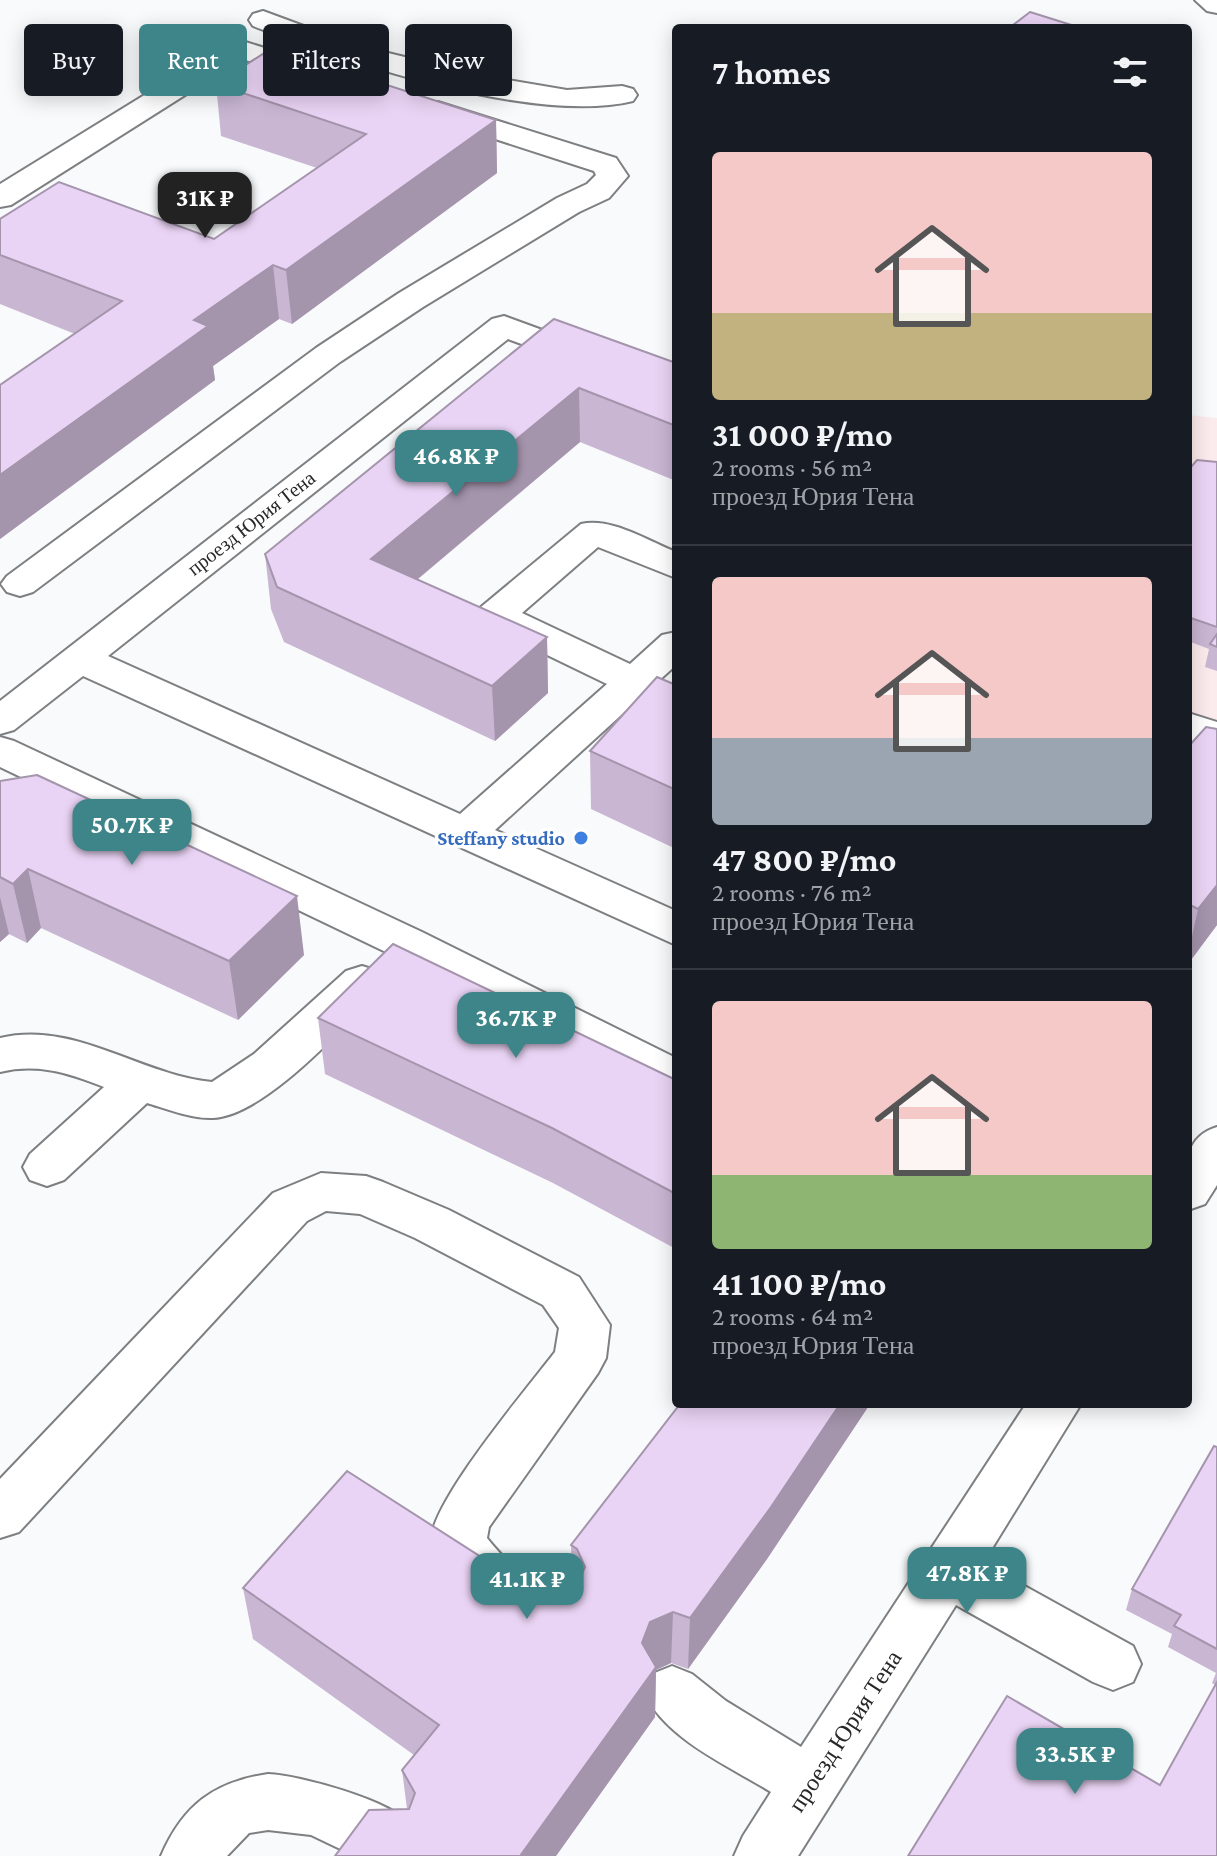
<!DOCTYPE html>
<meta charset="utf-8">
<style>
body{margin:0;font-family:"Crimson Pro",serif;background:#20242c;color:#f1f3f6;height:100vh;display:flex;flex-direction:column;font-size:30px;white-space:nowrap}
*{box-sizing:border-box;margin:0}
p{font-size:26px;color:#9ea1a6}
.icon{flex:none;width:44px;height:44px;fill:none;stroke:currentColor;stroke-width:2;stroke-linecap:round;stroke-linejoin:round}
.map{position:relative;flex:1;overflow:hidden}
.side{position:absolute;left:672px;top:24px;width:520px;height:1384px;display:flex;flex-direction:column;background:#171b24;border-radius:8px;box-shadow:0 4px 20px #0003}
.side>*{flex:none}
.banner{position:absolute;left:24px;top:24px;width:528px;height:72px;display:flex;gap:16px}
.price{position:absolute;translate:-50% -68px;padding:0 18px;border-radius:16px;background:#3d8589;color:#fff;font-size:26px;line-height:52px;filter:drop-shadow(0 2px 4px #0008)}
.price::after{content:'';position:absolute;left:50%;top:48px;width:24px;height:18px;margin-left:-12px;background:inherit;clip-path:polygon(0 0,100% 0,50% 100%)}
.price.on{background:#222;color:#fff}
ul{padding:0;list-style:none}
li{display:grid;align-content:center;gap:16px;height:424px;padding:0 40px}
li+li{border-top:2px solid #363941}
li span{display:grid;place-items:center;height:248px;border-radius:8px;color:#555}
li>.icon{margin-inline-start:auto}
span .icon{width:144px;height:144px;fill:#fffc;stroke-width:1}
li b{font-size:34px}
h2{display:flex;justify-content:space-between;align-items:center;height:96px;padding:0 40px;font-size:34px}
.tag{padding:0 28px;border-radius:8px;background:#171b24;box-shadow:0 4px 20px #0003;font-size:28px;line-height:72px}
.tag.on{background:#3d8589;color:#fff}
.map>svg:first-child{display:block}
.education{fill:#fcebed}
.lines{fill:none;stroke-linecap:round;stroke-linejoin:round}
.minor-casing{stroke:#7e7f81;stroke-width:4}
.minor{fill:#fff;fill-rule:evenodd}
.wall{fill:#c9b6d3}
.shaded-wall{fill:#a494ac}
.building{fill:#ead4f5;stroke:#a494ac;stroke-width:2}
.shop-dot{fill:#3f7fe0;stroke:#fff;stroke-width:3}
.labels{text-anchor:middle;stroke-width:7;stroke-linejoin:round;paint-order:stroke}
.street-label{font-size:20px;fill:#272829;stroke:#fff}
.shop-label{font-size:20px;font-weight:bold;fill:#366cbe;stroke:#fff;text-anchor:end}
.near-street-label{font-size:24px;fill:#272829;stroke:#fff}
</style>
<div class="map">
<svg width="1217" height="1856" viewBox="0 0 1217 1856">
<rect width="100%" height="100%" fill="#f8fafc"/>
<!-- education -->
<path class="education" d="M1188,415l29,3v332l-29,-11z"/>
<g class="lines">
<!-- minor casing -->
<g class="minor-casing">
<g id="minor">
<path d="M1195,0h22v13l-10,-2z"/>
<path d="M263,11l92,34 124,30 88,15 55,-4 11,3 4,6 -4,6c-97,24 -287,-39 -380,-75l-4,-6 4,-6z"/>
<path d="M239,40l90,28 5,6 -5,6 -10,3 -77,-24 -231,146 -11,2v-23l229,-141z"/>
<path d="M438,102l178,56 12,18 -19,22 -30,14 -156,95 -83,55 -307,230 -13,4 -13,-4 -6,-8 6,-8 309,-228 83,-55 158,-95 30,-14 9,-9 -2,-4 -167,-54 -4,-6 4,-6z"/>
<path d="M504,316l172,63v22l-168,-62 -400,317 352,158 147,-130 -126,-61 -5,-8 5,-8 100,-83c30,-7 67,17 95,28v26l-78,-31 -76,66 108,51 32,-29 14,-3v33l-181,165 181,81v34l-593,-269 -69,54 -14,4v-33l492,-382z"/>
<path d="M1188,713l29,9v28l-29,-9z"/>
<path d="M0,737l14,4 408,191 254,126v37l-16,-5 -270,-136 -390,-187z"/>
<path d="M362,966l16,5 6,11 -6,11c-36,35 -114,123 -165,125 -21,1 -46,-9 -66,-15l-83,77 -17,6 -17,-6 -7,-13 7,-13 74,-67c-36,-14 -66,-24 -104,-15v-34c74,-18 140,37 212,44l42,-28 92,-83z"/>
<path d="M1217,1127v58l-12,19 -17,6c0,-34 -10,-71 29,-83z"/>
<path d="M321,1173l45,3 17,6 66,28 130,67 31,48 -4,33 -8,15 -109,154 -2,11c13,17 29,29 38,48l-8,17 -20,7c-9,-3 -20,-6 -28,-12 -10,-8 -37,-44 -38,-56 -2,-38 98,-156 124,-190l4,-24 -16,-23 -128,-67 -55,-24 -34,-3 -19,10 -288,311 -19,6v-59l273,-286z"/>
<path d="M1026,1404h55l-98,159 150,83 8,18 -8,18 -20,8 -20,-8 -137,-77 -158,251h-64l9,-20 28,-44c-42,-26 -106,-53 -127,-100l8,-18 20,-8 20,8 34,27 75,46z"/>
<path d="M268,1774c30,1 126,27 142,51 3,5 5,13 8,18l-6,13h-57l-44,-21 -43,-5 -19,3 -22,23h-66c22,-51 53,-74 107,-82z"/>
</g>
</g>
<!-- minor -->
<use href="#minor" class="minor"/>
</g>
<!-- wall -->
<g class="wall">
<path d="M216,84l280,36 1,53 -205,151 -13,-5 -66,47 2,14 -215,159v-154l75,-51 -75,-30v-85l214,20 103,-71 -96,-32z"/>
<path d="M554,319l122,44v118l-96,-39 -163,138 130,57 1,56 -53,48 -211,-99 -13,-33 -6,-55z"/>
<path d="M1217,462v209l-12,-4 4,-18 -21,-8v-175l3,1z"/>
<path d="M676,685v164l-85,-40 -1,-58z"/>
<path d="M1188,747l29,178 -29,39z"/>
<path d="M0,781l304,174 -66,65 -197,-92 -14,15 -18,-9 -9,8z"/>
<path d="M318,1018l358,62v169l-123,-66 -228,-109z"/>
<path d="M680,1404h190l-103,155 -79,110 -17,-6 -15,7 -1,47 -99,139 -149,-47 -5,-39 12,-15 -161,-116 -10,-51 288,1 21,7 20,-6 -1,-45z"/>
<path d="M1217,1447v409l-57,-71 55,-100 -3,-2 4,-10 -48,-26 4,-13 -46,-24 6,-21z"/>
</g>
<!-- shaded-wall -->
<g class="shaded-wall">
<path d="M496,120l1,53 -205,151 -6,-54z"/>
<path d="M273,265l6,54 -66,47 2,14 -215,159v-64l194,-155z"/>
<path d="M579,388l1,54 -204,172 -5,-55z"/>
<path d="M547,637l1,56 -53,48 -3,-55z"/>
<path d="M28,869l13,59 -14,15 -14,-59z"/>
<path d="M1217,885v40l-29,39v-9l10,-46z"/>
<path d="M297,896l7,59 -66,65 -9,-59z"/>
<path d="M0,897l9,37 -9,8z"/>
<path d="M840,1404h30l-103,155 -79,110 2,-51z"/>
<path d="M673,1612l-2,51 -15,7 -1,47 -99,139h-36l130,-234z"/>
</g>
<!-- building -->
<g class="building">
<path d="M1030,12l51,16h-72z"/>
<path d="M272,48l224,72 -210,150 -13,-5 -79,55 14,6 -208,149v-90l122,-84 -122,-46v-36l59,-37 155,57 152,-105 -150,-50z"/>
<path d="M554,319l122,44v63l-97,-38 -208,171 176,78 -55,49 -215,-99 -12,-33z"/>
<path d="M1197,460l20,2v165l-29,-10v-151l3,1z"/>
<path d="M1217,634v13l-7,-3z"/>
<path d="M657,677l19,8v105l-86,-39z"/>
<path d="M1206,727l11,2v156l-19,24 -10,-5v-157z"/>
<path d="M37,775l260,121 -68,65 -201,-92 -15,15 -13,-7v-96z"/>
<path d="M393,944l283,136v114l-124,-66 -234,-110z"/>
<path d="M680,1404h160l-69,103 -81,111 -17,-6 -23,10 -8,21 14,24 -136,189h-185l34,-46 40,-1 6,-16 -13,-23 37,-45 -196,-137 104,-117 184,118 21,7 23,-7 10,-22 -8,-18 -6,-4z"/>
<path d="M1214,1446l3,1v202l-43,-23 7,-11 -49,-26z"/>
<path d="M1217,1682v174h-309l99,-160 153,89z"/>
</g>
<!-- markers -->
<circle class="shop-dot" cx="581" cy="838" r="8"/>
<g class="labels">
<!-- street labels -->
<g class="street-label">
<text transform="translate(251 523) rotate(-38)" y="7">проезд Юрия Тена</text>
</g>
<!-- shop labels -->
<g class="shop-label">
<text x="565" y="845">Steffany studio</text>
</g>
<!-- near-street labels -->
<g class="near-street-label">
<text transform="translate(845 1731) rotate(-57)" y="8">проезд Юрия Тена</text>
</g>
</g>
</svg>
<b class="price on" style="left:205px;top:240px">31K ₽</b>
<b class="price" style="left:456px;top:498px">46.8K ₽</b>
<b class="price" style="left:132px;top:867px">50.7K ₽</b>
<b class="price" style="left:516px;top:1060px">36.7K ₽</b>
<b class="price" style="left:967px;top:1615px">47.8K ₽</b>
<b class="price" style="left:527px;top:1621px">41.1K ₽</b>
<b class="price" style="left:1075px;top:1796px">33.5K ₽</b>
<div class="banner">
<a class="tag">Buy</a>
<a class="tag on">Rent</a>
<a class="tag">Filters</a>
<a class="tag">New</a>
</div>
<section class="side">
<h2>7 homes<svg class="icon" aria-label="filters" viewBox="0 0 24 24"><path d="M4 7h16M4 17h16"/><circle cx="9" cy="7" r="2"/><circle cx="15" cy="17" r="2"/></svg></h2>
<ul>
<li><span style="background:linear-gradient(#f6c9c9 65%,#c2b280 0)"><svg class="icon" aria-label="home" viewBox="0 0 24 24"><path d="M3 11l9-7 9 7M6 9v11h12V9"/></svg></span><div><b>31 000 ₽/mo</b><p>2 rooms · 56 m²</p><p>проезд Юрия Тена</p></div></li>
<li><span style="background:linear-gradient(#f6c9c9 65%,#9aa5b1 0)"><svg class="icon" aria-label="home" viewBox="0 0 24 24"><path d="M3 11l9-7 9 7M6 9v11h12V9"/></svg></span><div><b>47 800 ₽/mo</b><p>2 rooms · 76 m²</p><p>проезд Юрия Тена</p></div></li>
<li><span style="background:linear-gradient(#f6c9c9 70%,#8fb573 0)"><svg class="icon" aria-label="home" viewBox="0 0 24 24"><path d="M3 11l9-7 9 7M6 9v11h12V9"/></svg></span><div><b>41 100 ₽/mo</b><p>2 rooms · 64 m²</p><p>проезд Юрия Тена</p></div></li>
</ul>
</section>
</div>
